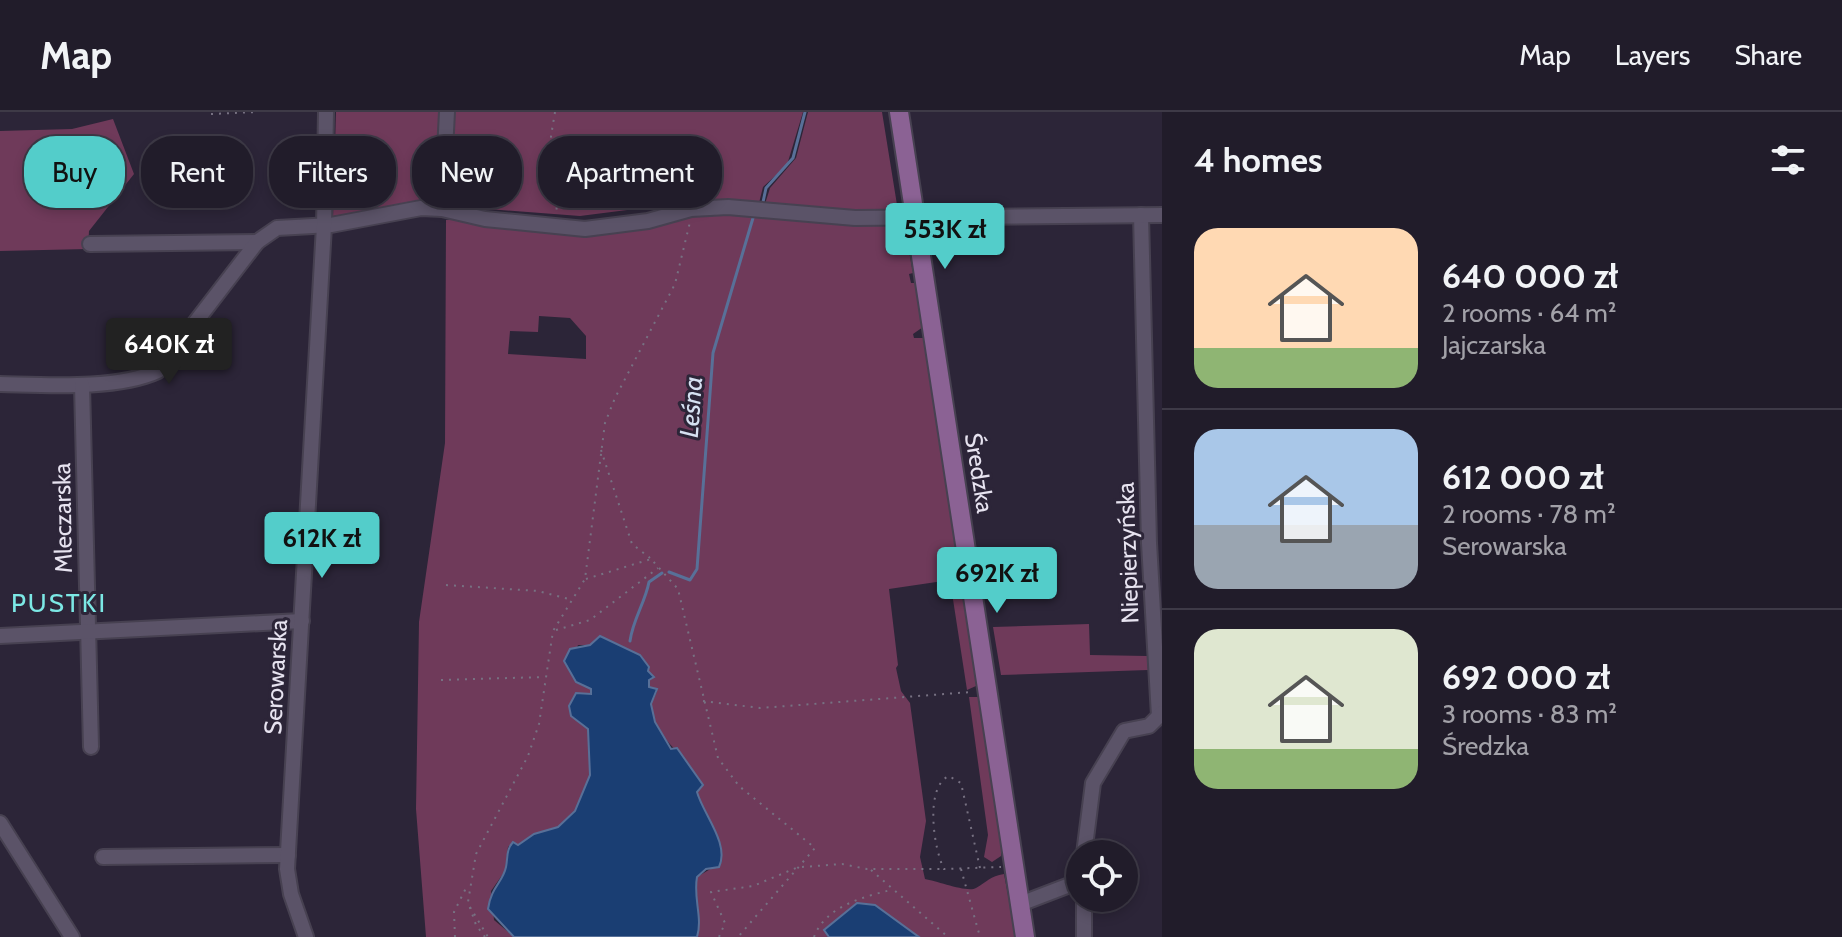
<!DOCTYPE html>
<meta charset="utf-8">
<style>
body{margin:0;font-family:Cabin,sans-serif;background:#2d2936;color:#f1f3f6;height:100vh;display:flex;flex-direction:column;font-size:30px;white-space:nowrap}
*{box-sizing:border-box;margin:0}
p{font-size:26px;color:#a2a1a8}
.icon{flex:none;width:44px;height:44px;fill:none;stroke:currentColor;stroke-width:2;stroke-linecap:round;stroke-linejoin:round}
.map{position:relative;flex:1;overflow:hidden}
.side{display:flex;flex-direction:column;background:#211c2a;width:680px}
.side>*{flex:none}
.hud{position:absolute;left:24px;top:24px;width:760px;height:72px;display:flex;gap:16px}
.fabs{position:absolute;left:1066px;top:728px;display:grid;gap:16px}
.fabs a{display:grid;place-items:center;width:72px;height:72px;border-radius:50%;background:#211c2a;box-shadow:0 4px 12px #0003,0 0 0 2px #3e3a47;font-size:40px}
.price{position:absolute;translate:-50% -68px;padding:0 18px;border-radius:8px;background:#53cdca;color:#111;font-size:26px;line-height:52px;filter:drop-shadow(0 2px 4px #0008)}
.price::after{content:'';position:absolute;left:50%;top:48px;width:24px;height:18px;margin-left:-12px;background:inherit;clip-path:polygon(0 0,100% 0,50% 100%)}
.price.current{background:#222;color:#fff}
ul{padding:0;list-style:none}
li{display:flex;align-items:center;gap:24px;height:200px;padding:0 32px}
li+li{border-top:2px solid #3e3a47}
li span{display:grid;place-items:center;flex:none;width:224px;height:160px;border-radius:24px;color:#555}
li>.icon{margin-inline-start:auto}
span .icon{width:96px;height:96px;fill:#fffc;stroke-width:1}
li b{font-size:34px}
h2{display:flex;justify-content:space-between;align-items:center;height:96px;padding:0 32px;font-size:34px}
.chip{padding:0 28px;border-radius:32px;background:#211c2a;box-shadow:0 4px 12px #0003,0 0 0 2px #3e3a47;font-size:28px;line-height:72px}
.chip.current{background:#53cdca;color:#111}
header{display:flex;align-items:center;gap:48px;box-sizing:border-box;height:112px;padding:0 40px;background:#211c2a;border-bottom:2px solid #3e3a47}
header strong{font-size:38px}
nav{display:flex;gap:44px;margin-inline-start:auto;font-size:28px}
main{display:flex;flex:1;min-height:0}
.map>svg:first-child{display:block}
.green{fill:#6f3a5a;fill-rule:evenodd}
.water{fill:#1a3e73;stroke:#587098;stroke-width:2}
.lines{fill:none;stroke-linecap:round;stroke-linejoin:round}
.stream{stroke:#587098;stroke-width:3}
.minor-casing{stroke:#474151;stroke-width:18}
.major-casing{stroke:#474151;stroke-width:22}
.path{stroke:#777182;stroke-width:2;stroke-dasharray:2 6;stroke-linecap:butt}
.minor{stroke:#5b5368;stroke-width:14}
.major{stroke:#8b6294;stroke-width:18}
.labels{text-anchor:middle;stroke-width:6;stroke-linejoin:round;paint-order:stroke}
.street-label{font-size:24px;fill:#e7e3f0;stroke:#2c2538}
.water-label{font-size:26px;font-style:italic;fill:#d6e1f2;stroke:#2c2538}
.neighbourhood-label{font-size:26px;letter-spacing:2px;fill:#7ce8e5;stroke:#2c2538}
</style>
<header>
<strong>Map</strong>
<nav><a>Map</a><a>Layers</a><a>Share</a></nav>
</header>
<main>
<div class="map">
<svg width="1162" height="825" viewBox="0 0 1162 825">
<rect width="100%" height="100%" fill="#2c2538"/>
<!-- green -->
<g class="green">
<path d="M336,0h108l-2,85 -16,6 -93,13z"/>
<path d="M451,0h352l-16,53 -24,22 -4,16 -61,-2 -118,15 -118,-9 -12,-7z"/>
<path d="M808,0h74l16,99h-62l-71,-7 5,-16 26,-30z"/>
<path d="M113,7l21,55 -45,57 -1,18 -88,2v-120l72,-2z"/>
<path d="M693,99l205,12 7,6 8,44 -4,1 2,9h5l7,44 -10,7 1,4h11l51,339v9l-9,4 -17,-110 -61,9 9,76 -2,3 5,23 9,12 16,118 -6,36 5,22c12,2 43,14 51,9 11,-6 14,-12 28,-14l12,63h-97l-44,-32 -51,24 5,8h-132c6,-20 -3,-38 0,-60l25,-15c-3,-23 -16,-37 -22,-58 -3,-10 -3,-22 -7,-31 -12,-24 -41,-37 -42,-67 0,-6 6,-10 6,-17l-8,-2c1,-32 -24,-38 -49,-51l-10,9h-12c-10,24 -8,28 13,43v7l-15,-2 -7,13 2,10 17,13 2,46 -15,36 -17,16 -24,7 -17,11 -4,-3 -5,5 -3,24 -14,20 3,29 20,17h-88l-10,-128 3,-187 26,-179 1,-223 20,-2 51,11zM539,204l31,2 16,18v23l-78,-5 2,-23 28,1z"/>
<path d="M1089,512l1,31 57,1 1,14 -147,5 -8,-48z"/>
<path d="M969,585h10l22,140v19l-9,6 -8,-5 4,-22z"/>
</g>
<!-- water -->
<g class="water">
<path d="M600,524l40,19 9,12 -1,4 6,6 -5,3v7l8,2 -6,15 4,18 16,27 6,-1 26,37 -6,7c6,22 33,52 22,75l-13,2 -9,8c-4,22 6,40 0,60h-183l-26,-28c3,-22 15,-27 18,-42 2,-10 0,-17 7,-25l5,3 16,-11 24,-7 17,-16 15,-36 -2,-46 -17,-13 -2,-10 7,-13 15,1v-5l-15,-7 -12,-21 6,-12 20,-4z"/>
<path d="M857,791l18,2 44,32h-90l-5,-7z"/>
</g>
<g class="lines">
<!-- stream -->
<g class="stream">
<path d="M763,90l3,-14 27,-30 12,-46"/>
<path d="M669,460l21,8 7,-11 16,-216 40,-135"/>
<path d="M630,529c3,-22 15,-38 19,-59l13,-9"/>
</g>
<!-- minor casing -->
<g class="minor-casing">
<g id="minor">
<path d="M442,97l5,-97"/>
<path d="M1141,103l8,328 10,173"/>
<path d="M90,132l167,-2"/>
<path d="M0,272c45,1 117,6 158,-13l99,-129 20,-14 54,-3 90,-17 21,1 43,10 100,10 63,-8 43,-12 37,-2 127,11 307,-3"/>
<path d="M82,273l9,362"/>
<path d="M0,524l302,-15"/>
<path d="M0,711l72,114"/>
<path d="M1084,742l9,-71 31,-52 25,-5 13,-13"/>
<path d="M103,745l185,-2"/>
<path d="M1084,786v39"/>
<path d="M1020,792l60,-23"/>
<path d="M306,825l-15,-43 -4,-25 37,-643 2,-114"/>
</g>
</g>
<!-- major casing -->
<g class="major-casing">
<path id="major" d="M899,0l126,825"/>
</g>
<!-- path -->
<g class="path">
<path d="M555,0l-4,24 6,78"/>
<path d="M211,2l45,-2"/>
<path d="M601,338l31,94 18,14"/>
<path d="M586,467l65,-20 27,30 40,169 21,28 76,62 -77,89"/>
<path d="M446,473l92,6 31,8"/>
<path d="M556,518l34,-10 68,-52"/>
<path d="M441,568l103,-3"/>
<path d="M703,589l57,7 211,-16"/>
<path d="M802,755l40,-3 25,5h77"/>
<path d="M980,756l-19,-85 -12,-7c-25,11 -15,74 -5,93l57,-2"/>
<path d="M961,757l19,68"/>
<path d="M871,758l77,67"/>
<path d="M470,795l18,30"/>
<path d="M455,825l-1,-25 13,-26"/>
<path d="M485,825l-9,-12 -8,-23 8,-48 52,-98 11,-32 14,-93 32,-52 20,-156 10,-25 60,-114 15,-62"/>
<path d="M719,825l6,-14 -14,-31 42,-6 43,-18"/>
<path d="M814,825c11,-30 48,-40 77,-47"/>
</g>
<!-- minor -->
<use href="#minor" class="minor"/>
<!-- major -->
<use href="#major" class="major"/>
</g>
<g class="labels">
<!-- street labels -->
<g class="street-label">
<text transform="translate(979 361) rotate(81)" y="8">Średzka</text>
<text transform="translate(63 406) rotate(-91)" y="8">Mleczarska</text>
<text transform="translate(1128 441) rotate(-92)" y="8">Niepierzyńska</text>
<text transform="translate(276 565) rotate(-87)" y="8">Serowarska</text>
</g>
<!-- water labels -->
<g class="water-label">
<text transform="translate(691 295) rotate(-86)" y="9">Leśna</text>
</g>
<!-- neighbourhood labels -->
<g class="neighbourhood-label">
<text x="59" y="500">PUSTKI</text>
</g>
</g>
</svg>
<div class="fabs">
<a><svg class="icon" aria-label="locate" viewBox="0 0 24 24"><circle cx="12" cy="12" r="6"/><path d="M12 2v4M12 18v4M2 12h4M18 12h4"/></svg></a>
</div>
<b class="price" style="left:945px;top:159px">553K zł</b>
<b class="price current" style="left:169px;top:274px">640K zł</b>
<b class="price" style="left:322px;top:468px">612K zł</b>
<b class="price" style="left:997px;top:503px">692K zł</b>
<div class="hud">
<a class="chip current">Buy</a>
<a class="chip">Rent</a>
<a class="chip">Filters</a>
<a class="chip">New</a>
<a class="chip">Apartment</a>
</div>
</div>
<section class="side">
<h2>4 homes<svg class="icon" aria-label="filters" viewBox="0 0 24 24"><path d="M4 7h16M4 17h16"/><circle cx="9" cy="7" r="2"/><circle cx="15" cy="17" r="2"/></svg></h2>
<ul>
<li><span style="background:linear-gradient(#ffd9b3 75%,#8fb573 0)"><svg class="icon" aria-label="home" viewBox="0 0 24 24"><path d="M3 11l9-7 9 7M6 9v11h12V9"/></svg></span><div><b>640 000 zł</b><p>2 rooms · 64 m²</p><p>Jajczarska</p></div></li>
<li><span style="background:linear-gradient(#a9c7e8 60%,#9aa5b1 0)"><svg class="icon" aria-label="home" viewBox="0 0 24 24"><path d="M3 11l9-7 9 7M6 9v11h12V9"/></svg></span><div><b>612 000 zł</b><p>2 rooms · 78 m²</p><p>Serowarska</p></div></li>
<li><span style="background:linear-gradient(#dfe7d0 75%,#8fb573 0)"><svg class="icon" aria-label="home" viewBox="0 0 24 24"><path d="M3 11l9-7 9 7M6 9v11h12V9"/></svg></span><div><b>692 000 zł</b><p>3 rooms · 83 m²</p><p>Średzka</p></div></li>
</ul>
</section>
</main>
